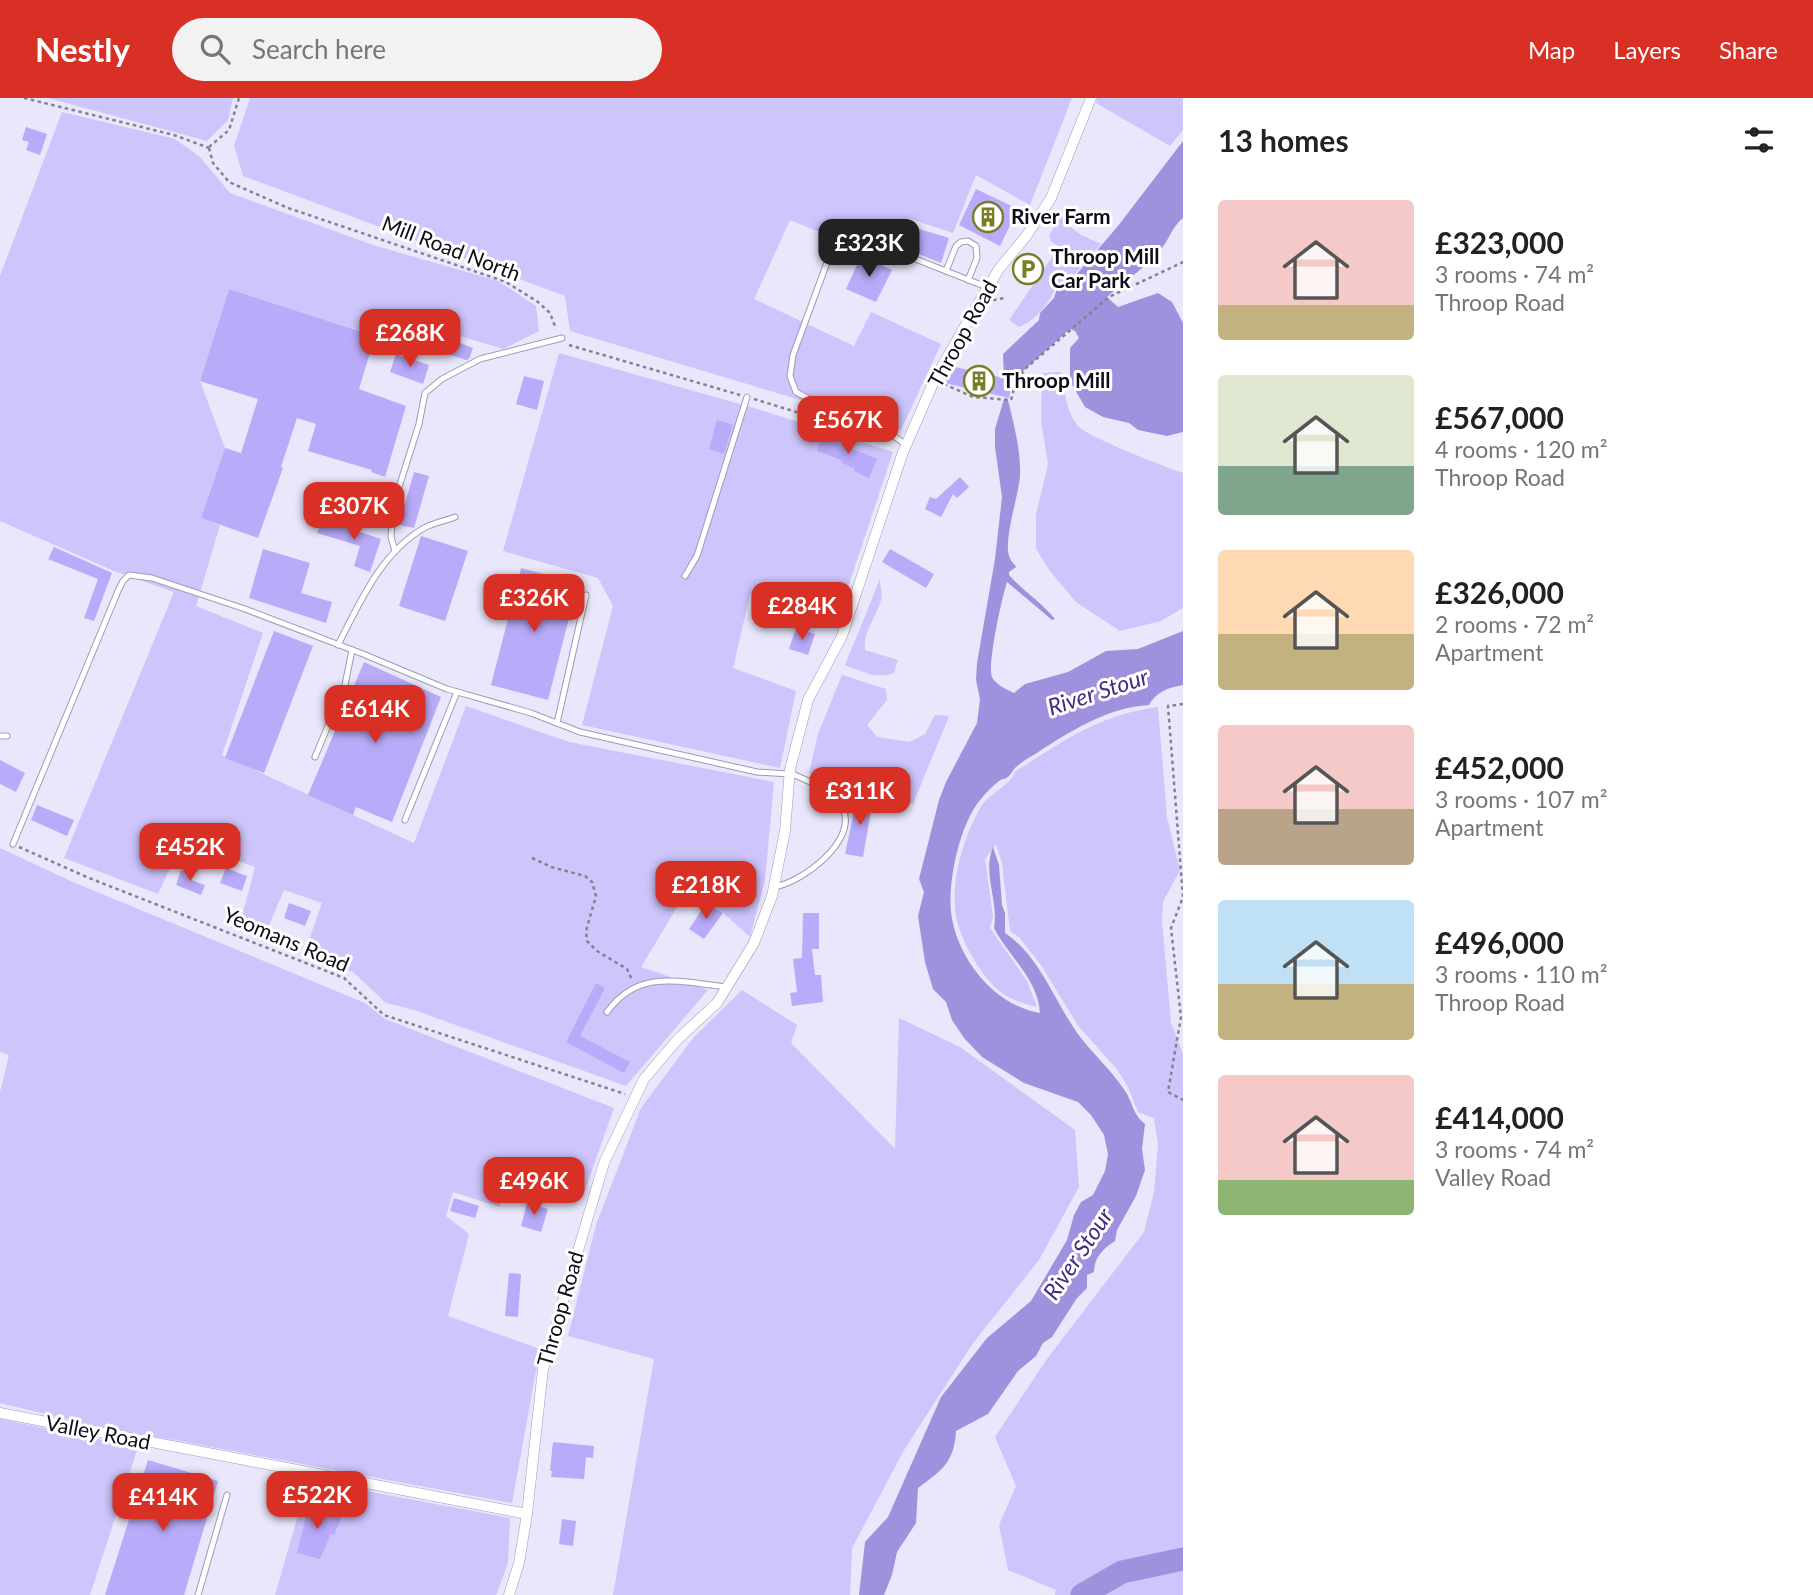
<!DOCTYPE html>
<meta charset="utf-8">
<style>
body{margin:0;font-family:Lato,sans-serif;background:#f2f2f2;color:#222;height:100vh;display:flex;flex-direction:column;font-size:26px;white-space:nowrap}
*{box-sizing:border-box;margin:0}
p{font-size:23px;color:#767676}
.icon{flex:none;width:38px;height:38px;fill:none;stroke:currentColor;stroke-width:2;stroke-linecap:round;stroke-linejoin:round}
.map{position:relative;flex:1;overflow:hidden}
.details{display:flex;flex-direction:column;background:#fff;width:630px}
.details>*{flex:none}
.price{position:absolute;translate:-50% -60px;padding:0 16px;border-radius:14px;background:#d93025;color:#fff;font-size:23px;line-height:46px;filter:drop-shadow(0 2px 4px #0008)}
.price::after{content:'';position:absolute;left:50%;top:42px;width:21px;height:16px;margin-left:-10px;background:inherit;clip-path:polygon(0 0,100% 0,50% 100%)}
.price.current{background:#222;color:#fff}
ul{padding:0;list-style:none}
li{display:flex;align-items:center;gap:21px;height:175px;padding:0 35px}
li span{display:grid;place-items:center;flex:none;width:196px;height:140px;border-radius:7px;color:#555}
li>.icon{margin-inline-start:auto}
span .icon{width:84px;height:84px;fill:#fffc;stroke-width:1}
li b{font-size:30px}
h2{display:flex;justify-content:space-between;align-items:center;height:84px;padding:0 35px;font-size:30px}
header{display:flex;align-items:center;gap:42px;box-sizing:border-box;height:98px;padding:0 35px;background:#d93025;color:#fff}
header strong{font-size:33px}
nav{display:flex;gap:38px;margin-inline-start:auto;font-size:24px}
.search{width:490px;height:63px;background:#f2f2f2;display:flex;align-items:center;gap:18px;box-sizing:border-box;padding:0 24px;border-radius:38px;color:#767676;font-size:26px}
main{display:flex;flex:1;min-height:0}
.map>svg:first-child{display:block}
.green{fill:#cdc5fb}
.water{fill:#a091de}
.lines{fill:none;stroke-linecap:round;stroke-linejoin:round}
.river{stroke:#a091de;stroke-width:23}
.building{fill:#baabfa}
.lane-casing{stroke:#9e9ab9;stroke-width:7}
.street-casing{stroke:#9e9ab9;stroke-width:11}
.path{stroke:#848292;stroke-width:2.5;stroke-dasharray:3.5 3.5;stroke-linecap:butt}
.lane{stroke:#fff;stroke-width:5}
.street{stroke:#fff;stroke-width:10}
.labels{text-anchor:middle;stroke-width:6;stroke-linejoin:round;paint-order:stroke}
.poi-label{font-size:21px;font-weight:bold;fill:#0e0c16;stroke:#fff;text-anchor:start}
.street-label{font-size:21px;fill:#0e0c16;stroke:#fff}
.water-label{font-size:23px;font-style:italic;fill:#452982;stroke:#fff}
</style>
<header>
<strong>Nestly</strong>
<div class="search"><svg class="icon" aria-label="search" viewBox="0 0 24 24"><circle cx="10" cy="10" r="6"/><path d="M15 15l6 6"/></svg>Search here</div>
<nav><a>Map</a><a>Layers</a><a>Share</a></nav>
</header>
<main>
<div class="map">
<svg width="1183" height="1497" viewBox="0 0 1183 1497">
<rect width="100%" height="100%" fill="#e9e7fb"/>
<!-- green -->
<g class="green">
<path d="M48,0h185l-5,22 -21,21z"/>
<path d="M250,0h822l-42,107 -54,-30 -23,58 -45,-15 -15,44 -103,-42 -36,79 100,47 17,-34 70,32 -40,86 -331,-99 -5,-35 -322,-120 -9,-30z"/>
<path d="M1097,0h86v32l-13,16 -74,-43z"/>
<path d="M62,14l113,27 25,18 30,36 143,52 125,36 38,25 3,25 -36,18 -66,-20 -7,24 -201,-64 -29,92 25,67 -24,70 19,7 -24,81 67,27 -41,122 192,88 52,-137 103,36 205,40 -9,98 -15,57 -59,-53 -50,83 67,23 -82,96 -212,-76 -28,-7 -33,-31 -49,-18 18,-51 -38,-13 -20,47 -25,-9 16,-61 -33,-12 6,-20 -37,-13 -33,72 -94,-36 110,-266 -60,-21 -114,-50v-245z"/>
<path d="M1063,116l5,11 13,10 20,9 -33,38 -12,5c-8,18 -19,32 -37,40l-10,-7 50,-73 -8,-6 -2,-6z"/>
<path d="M559,255l195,55 139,44 -58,174 -85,-31 -17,73 63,23 -16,77 -198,-43 31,-119 -15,-28 -95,-27z"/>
<path d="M1061,274c3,17 5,39 16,53 9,12 87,41 106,48v135l-22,13 -41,10 -44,-29 -26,-31 -14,-22v-34l12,-51 -7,-44 1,-47z"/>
<path d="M880,481c0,5 2,13 2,17 -4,20 -19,33 -17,54l33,10 -4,13c-18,6 -31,-1 -49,-8z"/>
<path d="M842,577l44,14 1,11 -20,25 10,12 33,5 15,-8 10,-19 14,1 -36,88 -17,-2 -2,4 -85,-33 9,-39z"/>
<path d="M1158,609l9,111 13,52 -17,32 -1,19 9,102 12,31v541h-128l1,-5 -48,-20 -9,-45 17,-39 -21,-49 52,-78 97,-127 10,-40 4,-47 -4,-27 -16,-6 -11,-27 -11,-17 -37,-41 -38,-62 -22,-28 -9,-6 -8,-68 -6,-19 -11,15 8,58 -3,11 37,53 10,26c-12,-3 -25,-7 -35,-14 -21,-16 -45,-57 -47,-84 -3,-32 9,-72 24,-99 9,-17 31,-24 36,-38 49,-32 84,-57 143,-65z"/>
<path d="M0,750l73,34 292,121 20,16 229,89 -31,88 -74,-22 -9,33 -47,-15 -7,24 23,18 -21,82 92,33 -28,154 -430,-80 -82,-20v-311l9,-37 -9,-3z"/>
<path d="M742,892l55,35 -6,18 104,106 4,-131 61,29 115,83 4,57 -40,73 -66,83 -69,107 -52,98 -2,47h-237l41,-236 -86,-23 28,-111 45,-117 53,-71z"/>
<path d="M0,1321l138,28 -48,148h-90z"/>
<path d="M308,1382l202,38 -2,45 -12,32h-221z"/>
</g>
<!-- water -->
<g class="water">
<path d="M1183,43v77c-12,10 -12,19 -22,31 -14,18 -37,32 -54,48l11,10 40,-14 14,9 11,21v109l-16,4 -29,-6 -9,-7 -26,-6 -18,-10 -15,-26v-33l9,-10 -4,-7 -5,-2 -57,51 -9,-2 -1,-24 36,-34 1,-7 14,-15 3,-10 12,-5 49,-57z"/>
<path d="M1004,301l4,1c6,25 13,50 12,76 -1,18 -18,68 -10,82 1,4 5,6 6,9l-7,5v3c14,16 32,27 46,44l-3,1 -45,-38c-5,15 -20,83 -15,95 4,8 14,12 22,16l11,-9 43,-12 38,-21 32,-2 45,-18v54c-14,2 -27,7 -34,20 -40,2 -79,26 -112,48 -7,4 -16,9 -22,15 -2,2 -4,6 -6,8 -6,5 -4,1 -10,5 -7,5 -17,16 -22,23 -18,26 -29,76 -26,108 5,45 43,94 89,101 -2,-34 -31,-56 -46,-85 5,-27 -12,-55 -1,-81l6,18 3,40 3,8v20c36,24 50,71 76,105 13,17 30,32 42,50 10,13 9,26 22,36l-3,25 3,21 -9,26 -19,34 -2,11c-12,8 -21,16 -21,31l-7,3v13l-10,10 -25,39 -9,6 -7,13 -18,15 -30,43 -32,17c-2,32 -14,39 -38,57l-2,35 -19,29 -5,23 -8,20h-25l6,-53 23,-25 53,-120 46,-59 44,-37 36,-61 7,-25 7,-13 12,-7 12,-24 3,-17 -4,-19 -13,-20 -13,-13 -54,-19 -42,-26 -18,-19 -12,-18 -6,-18 -13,-13 -8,-27 -7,-46 6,-24 -5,-13 20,-79 7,-18 31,-59 3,-24 -4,-19 1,-17 18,-104 7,-62 -7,-50v-18z"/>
</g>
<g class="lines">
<!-- river -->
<path class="river" d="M1082,1497l40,-23 61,-13"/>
</g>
<!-- building -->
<g class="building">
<path d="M26,29l21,7 -7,21 -14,-5 3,-8 -7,-2z"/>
<path d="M976,91l42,20 -18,37 -41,-21z"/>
<path d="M916,130l33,10 -8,25 -32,-13z"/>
<path d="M861,158l31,14 -16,32 -30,-13z"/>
<path d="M229,191l146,47 -16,53 47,17 -21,71 -14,-5 1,-2 -64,-19 8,-27 -19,-6 -16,49 2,1 -25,70 -57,-20 24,-70 16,5 17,-54 -58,-18z"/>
<path d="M444,239l29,11 -4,11 -3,1 -27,-9z"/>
<path d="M396,256l33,11 -6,19 -33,-12z"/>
<path d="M951,268l62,14 -4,18 -64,-15z"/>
<path d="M524,278l20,5 -7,29 -21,-6z"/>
<path d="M717,322l16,5 -9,29 -15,-5z"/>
<path d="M823,336l11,3 -1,4 44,18 -8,19 -15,-7 1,-2 -14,-7 1,-2 -25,-9z"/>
<path d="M414,374l15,4 -15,52 -15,-3z"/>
<path d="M960,379l9,10 -12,11 -4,-4 -12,23 -16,-8 5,-12 6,2z"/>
<path d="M349,391l20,7 -6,19 -20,-6z"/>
<path d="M322,421l59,20 -11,33 -16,-6 6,-20 -43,-13z"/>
<path d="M421,438l47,15 -23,70 -46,-15z"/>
<path d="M54,449l58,26 -18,48 -10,-3 14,-39 -50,-20z"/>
<path d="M263,451l47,14 -9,30 31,9 -6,21 -77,-25z"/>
<path d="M890,451l44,25 -8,14 -44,-26z"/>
<path d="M521,470l57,15 -30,117 -57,-15z"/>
<path d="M796,530l19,6 -7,21 -19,-6z"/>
<path d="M274,533l39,15 -49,127 -39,-15z"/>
<path d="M364,564l77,35 -49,125 -36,-15 -3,8 -45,-20z"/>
<path d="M0,662l25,13 -9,19 -16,-8z"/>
<path d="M857,700l22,5 -2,9 -6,-1 -8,46 -18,-3z"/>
<path d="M37,707l37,15 -7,16 -36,-16z"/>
<path d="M193,727l30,12 -3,10 -31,-11z"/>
<path d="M226,770l21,8 -5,15 -22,-8z"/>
<path d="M181,772l11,4 -3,5 16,6 -4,10 -25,-10z"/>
<path d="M707,804l16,11 -19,26 -15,-10z"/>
<path d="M289,805l22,8 -6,15 -21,-8z"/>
<path d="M803,815h16v36h-7l3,26h6l2,27 -31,4 -2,-13 7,-1 -4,-33 9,-1z"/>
<path d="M596,885l9,5 -25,48 50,26 -6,11 -58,-31z"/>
<path d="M454,1100l25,8 -4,12 -25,-7z"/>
<path d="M527,1105l21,6 -7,23 -20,-6z"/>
<path d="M509,1175l12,1 -3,43 -13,-1z"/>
<path d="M553,1344l41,4 -1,12 -7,-1 -2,22 -33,-2 1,-6h-2z"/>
<path d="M148,1362l70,21 -34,114h-79z"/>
<path d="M309,1406l33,12 -8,19 -3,-1 -11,25 -23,-6z"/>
<path d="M562,1421l14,2 -3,25 -14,-2z"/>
</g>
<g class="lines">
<!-- lane casing -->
<g class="lane-casing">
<g id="lane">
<path d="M871,140l42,20 76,30"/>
<path d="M832,151l-39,106 -3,21 6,16 17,9 70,27 23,17"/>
<path d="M946,173l10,-25 5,-4 7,-1 8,5 1,12 -9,22"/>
<path d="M395,453l-4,-14 2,-31 26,-82 6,-31 17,-14 38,-20 82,-21"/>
<path d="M685,478l12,-20 50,-159"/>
<path d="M338,547c22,-43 43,-92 86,-117 9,-5 21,-7 31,-11"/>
<path d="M557,625l29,-128"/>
<path d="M0,638h7"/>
<path d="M315,659l30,-72 7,-35"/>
<path d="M405,722l52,-128"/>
<path d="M13,746l105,-253 5,-10 6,-6 23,3 93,31 118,45 84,35 84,24 49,19 177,40 32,2"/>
<path d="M774,789c27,-4 84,-46 69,-78 -9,-19 -35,-28 -53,-36"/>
<path d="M607,914c32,-44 73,-30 120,-25"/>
<path d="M198,1497l29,-100"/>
</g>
</g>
<!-- street casing -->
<g class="street-casing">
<g id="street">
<path d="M0,1315l527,101"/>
<path d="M509,1497l10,-32 8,-49 16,-145 61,-206 40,-84 34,-40 39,-36 37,-60 18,-47 13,-65 5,-62 18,-69 34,-64 61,-184 32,-73 33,-58 31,-52 28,-34 24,-37 40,-100"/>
</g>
</g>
<!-- path -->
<g class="path">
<path d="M24,0l150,37 35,13"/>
<path d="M209,49l20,-17 10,-32"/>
<path d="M209,50l4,15 16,19 59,26 218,74 32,20 12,11 6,16"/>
<path d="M993,202l12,-2"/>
<path d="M569,247l171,50"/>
<path d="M944,286l29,13 38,3 5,-19 10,-13 83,-71 74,-35"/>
<path d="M754,301l127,39"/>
<path d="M1183,606l-15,2 15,191 -12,31 10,89 -13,75 15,8"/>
<path d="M19,749l70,31 255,100 40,37 241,79"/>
<path d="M532,760l19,9 34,9 7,6 4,14 -10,35 1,10 10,10 30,18 5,11"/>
</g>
<!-- lane -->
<use href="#lane" class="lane"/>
<!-- street -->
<use href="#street" class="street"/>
</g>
<!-- icons -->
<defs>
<g id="building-ring" transform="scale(1.575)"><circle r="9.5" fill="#fff" stroke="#787d26" stroke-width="1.5"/><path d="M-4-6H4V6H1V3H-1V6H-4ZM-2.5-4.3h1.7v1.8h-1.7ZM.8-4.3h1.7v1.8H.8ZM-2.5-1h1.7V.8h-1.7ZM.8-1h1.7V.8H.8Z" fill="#787d26"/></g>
<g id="parking-ring" transform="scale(1.575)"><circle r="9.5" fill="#fff" stroke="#787d26" stroke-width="1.5"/><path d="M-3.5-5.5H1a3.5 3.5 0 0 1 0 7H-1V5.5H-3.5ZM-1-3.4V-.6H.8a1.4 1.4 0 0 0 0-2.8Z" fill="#787d26"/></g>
</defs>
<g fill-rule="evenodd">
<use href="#building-ring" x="988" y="119"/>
<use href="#parking-ring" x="1028" y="171"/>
<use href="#building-ring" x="979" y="283"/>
</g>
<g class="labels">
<!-- poi labels -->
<g class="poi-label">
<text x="1011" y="126">River Farm</text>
<text x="1051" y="166">Throop Mill<tspan x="1051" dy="24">Car Park</tspan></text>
<text x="1002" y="290">Throop Mill</text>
</g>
<!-- street labels -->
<g class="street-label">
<text transform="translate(451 151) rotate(21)" y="7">Mill Road North</text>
<text transform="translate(963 236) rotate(-61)" y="7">Throop Road</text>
<text transform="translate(286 842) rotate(23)" y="7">Yeomans Road</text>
<text transform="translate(561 1211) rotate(-74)" y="7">Throop Road</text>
<text transform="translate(98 1335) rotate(11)" y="7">Valley Road</text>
</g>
<!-- water labels -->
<g class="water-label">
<text transform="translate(1098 594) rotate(-18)" y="8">River Stour</text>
<text transform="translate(1078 1156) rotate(-56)" y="8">River Stour</text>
</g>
</g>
</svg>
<b class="price current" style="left:869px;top:181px">£323K</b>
<b class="price" style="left:410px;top:271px">£268K</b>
<b class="price" style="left:848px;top:358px">£567K</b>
<b class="price" style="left:354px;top:444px">£307K</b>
<b class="price" style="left:534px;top:536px">£326K</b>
<b class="price" style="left:802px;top:544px">£284K</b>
<b class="price" style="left:375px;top:647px">£614K</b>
<b class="price" style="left:860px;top:729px">£311K</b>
<b class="price" style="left:190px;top:785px">£452K</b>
<b class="price" style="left:706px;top:823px">£218K</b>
<b class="price" style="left:534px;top:1119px">£496K</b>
<b class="price" style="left:317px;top:1433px">£522K</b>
<b class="price" style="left:163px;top:1435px">£414K</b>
</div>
<section class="details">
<h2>13 homes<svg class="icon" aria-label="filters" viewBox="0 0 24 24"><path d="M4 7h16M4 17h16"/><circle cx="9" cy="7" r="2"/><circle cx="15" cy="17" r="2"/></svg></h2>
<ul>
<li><span style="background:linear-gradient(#f6c9c9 75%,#c2b280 0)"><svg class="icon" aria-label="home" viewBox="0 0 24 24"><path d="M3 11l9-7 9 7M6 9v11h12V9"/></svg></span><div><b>£323,000</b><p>3 rooms · 74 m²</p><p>Throop Road</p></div></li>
<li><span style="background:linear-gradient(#dfe7d0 65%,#7fa58c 0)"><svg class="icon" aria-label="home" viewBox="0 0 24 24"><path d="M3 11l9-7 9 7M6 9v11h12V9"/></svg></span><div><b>£567,000</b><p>4 rooms · 120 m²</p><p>Throop Road</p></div></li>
<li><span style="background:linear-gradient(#ffd9b3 60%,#c2b280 0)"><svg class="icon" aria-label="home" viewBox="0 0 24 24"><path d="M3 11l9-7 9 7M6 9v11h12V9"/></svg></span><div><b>£326,000</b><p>2 rooms · 72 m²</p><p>Apartment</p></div></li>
<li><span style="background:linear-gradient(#f6c9c9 60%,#b9a48a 0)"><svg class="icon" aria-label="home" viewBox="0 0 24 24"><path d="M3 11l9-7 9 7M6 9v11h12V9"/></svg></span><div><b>£452,000</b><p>3 rooms · 107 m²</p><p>Apartment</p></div></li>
<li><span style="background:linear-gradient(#bfe0f5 60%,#c2b280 0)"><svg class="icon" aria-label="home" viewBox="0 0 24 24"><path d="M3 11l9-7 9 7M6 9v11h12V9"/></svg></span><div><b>£496,000</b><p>3 rooms · 110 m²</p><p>Throop Road</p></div></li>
<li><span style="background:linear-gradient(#f6c9c9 75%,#8fb573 0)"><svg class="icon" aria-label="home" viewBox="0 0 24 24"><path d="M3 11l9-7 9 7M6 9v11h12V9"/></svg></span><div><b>£414,000</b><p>3 rooms · 74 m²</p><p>Valley Road</p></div></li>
</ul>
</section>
</main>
